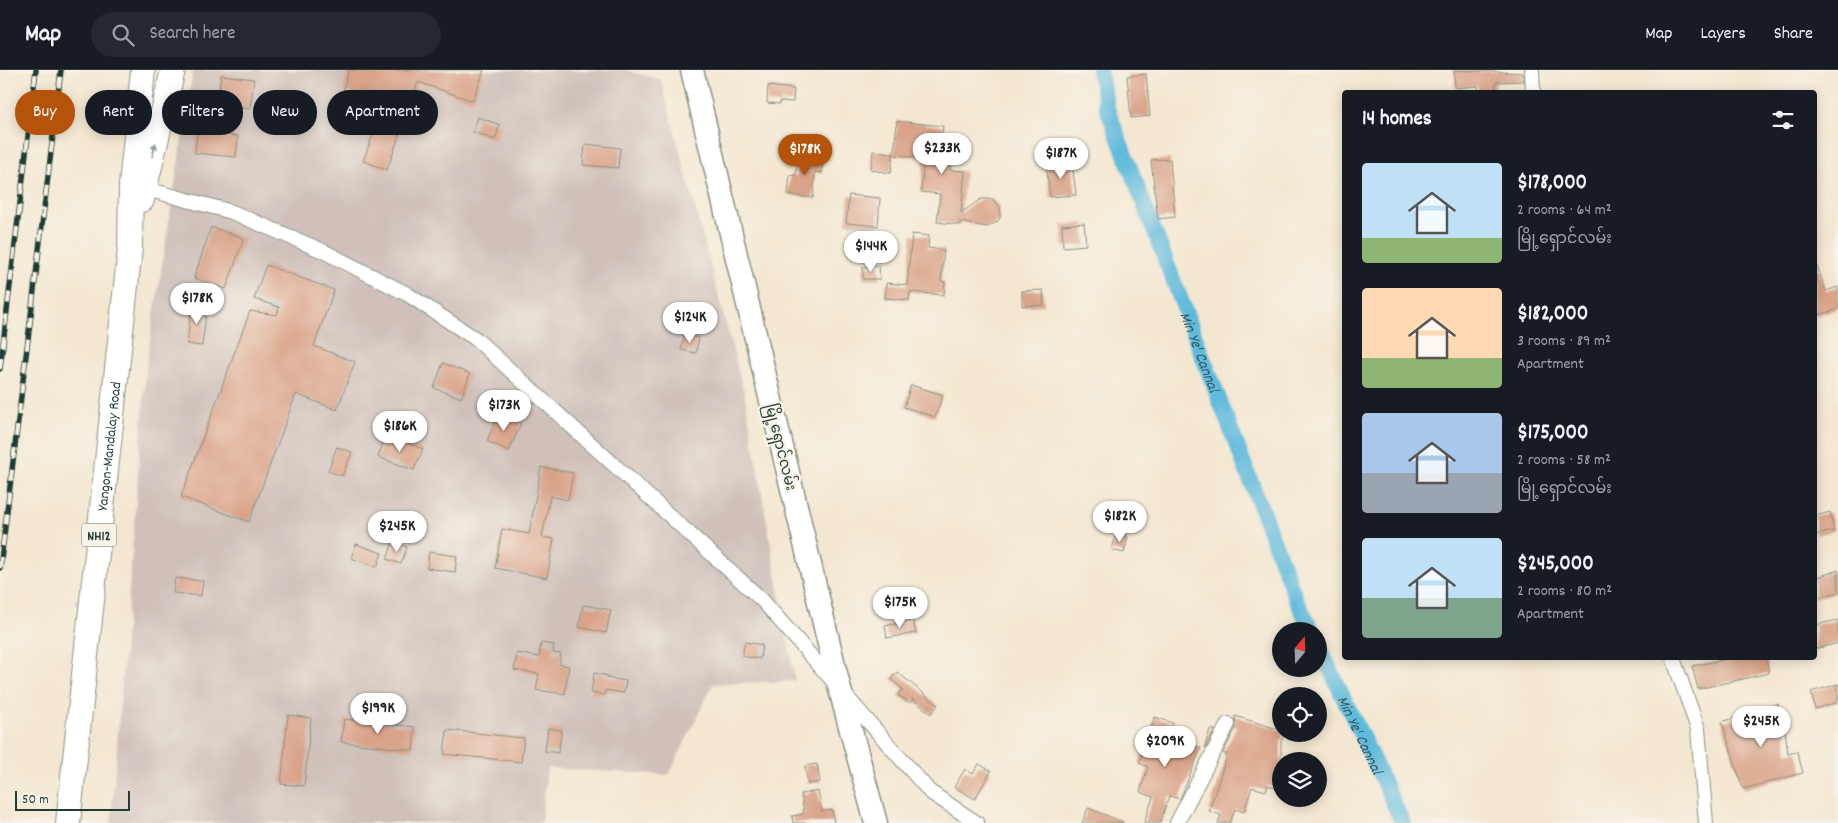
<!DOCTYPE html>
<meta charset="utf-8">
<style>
body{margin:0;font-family:Dekko,"Noto Sans Myanmar",sans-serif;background:#242831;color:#f1f3f6;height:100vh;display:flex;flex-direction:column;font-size:19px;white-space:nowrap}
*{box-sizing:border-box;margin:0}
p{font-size:16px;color:#9ea1a6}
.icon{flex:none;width:28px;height:28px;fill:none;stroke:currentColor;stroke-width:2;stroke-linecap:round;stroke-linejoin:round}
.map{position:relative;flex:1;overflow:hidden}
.panel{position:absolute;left:1342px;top:20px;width:475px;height:570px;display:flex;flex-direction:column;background:#171b24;border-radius:5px;box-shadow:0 2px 12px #0003}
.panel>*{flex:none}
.banner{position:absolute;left:15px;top:20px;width:475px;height:45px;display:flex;gap:10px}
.needle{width:32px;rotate:19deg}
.fabs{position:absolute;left:1272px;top:552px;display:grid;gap:10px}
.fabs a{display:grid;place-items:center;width:55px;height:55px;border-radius:50%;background:#171b24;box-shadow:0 2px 12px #0003;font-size:25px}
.scale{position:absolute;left:15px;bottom:12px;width:115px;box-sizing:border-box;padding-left:5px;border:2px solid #1f3d34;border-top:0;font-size:14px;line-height:18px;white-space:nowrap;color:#1f3d34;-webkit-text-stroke:4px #f7f3e8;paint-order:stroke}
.price{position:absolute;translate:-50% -42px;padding:0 11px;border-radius:18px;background:#fff;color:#222;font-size:16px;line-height:32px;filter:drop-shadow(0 1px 2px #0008)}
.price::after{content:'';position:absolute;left:50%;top:30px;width:15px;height:11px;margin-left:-8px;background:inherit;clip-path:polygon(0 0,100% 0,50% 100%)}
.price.selected{background:#b45309;color:#fff}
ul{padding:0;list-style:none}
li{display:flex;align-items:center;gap:15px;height:125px;padding:0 20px}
li span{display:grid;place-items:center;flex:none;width:140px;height:100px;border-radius:5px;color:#555}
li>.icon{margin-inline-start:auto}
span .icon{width:60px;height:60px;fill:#fffc;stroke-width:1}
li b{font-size:21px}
h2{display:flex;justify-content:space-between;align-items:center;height:60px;padding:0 20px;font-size:21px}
.pill{padding:0 18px;border-radius:22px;background:#171b24;box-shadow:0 2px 12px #0003;font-size:18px;line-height:45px}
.pill.selected{background:#b45309;color:#fff}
header{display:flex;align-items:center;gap:30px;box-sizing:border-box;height:70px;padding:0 25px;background:#171b24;border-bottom:1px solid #363941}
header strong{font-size:24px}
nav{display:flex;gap:28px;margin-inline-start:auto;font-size:18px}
.search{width:350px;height:45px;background:#242831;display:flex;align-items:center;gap:12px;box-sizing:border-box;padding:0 18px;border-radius:28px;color:#9ea1a6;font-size:19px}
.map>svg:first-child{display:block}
.industrial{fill:#cfc0ba}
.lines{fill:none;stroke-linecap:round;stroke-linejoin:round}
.canal{stroke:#5ebadc;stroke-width:16}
.building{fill:#daa389}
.minor-casing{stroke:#8a9282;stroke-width:16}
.primary-casing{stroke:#8a9282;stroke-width:25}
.trunk-casing{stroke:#8a9282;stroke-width:26}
.minor{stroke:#fff;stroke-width:14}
.primary{stroke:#fff;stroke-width:22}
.trunk{stroke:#fff;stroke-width:24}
.rail-casing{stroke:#1f3d34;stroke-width:5.5}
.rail{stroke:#f7f3e8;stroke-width:4;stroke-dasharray:11;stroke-linecap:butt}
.oneway{fill:#8f9e9a}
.labels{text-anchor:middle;stroke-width:5;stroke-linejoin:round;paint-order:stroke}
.shield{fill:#f7f3e8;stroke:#60746a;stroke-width:1}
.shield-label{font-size:14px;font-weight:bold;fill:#1f3d34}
.street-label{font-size:15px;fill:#1f3d34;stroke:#f7f3e8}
.water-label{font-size:16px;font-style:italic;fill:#2f5c5e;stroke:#f7f3e8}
</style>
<header>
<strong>Map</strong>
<div class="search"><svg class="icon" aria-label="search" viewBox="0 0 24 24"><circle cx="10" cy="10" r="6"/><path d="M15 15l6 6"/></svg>Search here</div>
<nav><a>Map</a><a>Layers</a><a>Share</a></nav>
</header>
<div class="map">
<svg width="1838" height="753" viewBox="0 0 1838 753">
<rect width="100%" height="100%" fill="#f7f3e8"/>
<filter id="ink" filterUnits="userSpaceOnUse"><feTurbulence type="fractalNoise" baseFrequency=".02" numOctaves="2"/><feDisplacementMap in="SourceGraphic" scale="10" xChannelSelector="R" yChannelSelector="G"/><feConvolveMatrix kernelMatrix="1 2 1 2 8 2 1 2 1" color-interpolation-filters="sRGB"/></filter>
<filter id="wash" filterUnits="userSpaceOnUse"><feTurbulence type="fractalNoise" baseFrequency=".0096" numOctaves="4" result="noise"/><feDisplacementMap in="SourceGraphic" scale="20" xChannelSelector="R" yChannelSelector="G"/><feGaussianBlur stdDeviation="1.12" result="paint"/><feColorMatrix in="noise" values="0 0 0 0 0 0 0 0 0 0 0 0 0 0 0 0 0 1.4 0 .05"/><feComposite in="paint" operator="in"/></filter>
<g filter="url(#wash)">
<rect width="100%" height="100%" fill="#f4e7d1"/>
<!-- industrial -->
<path class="industrial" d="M193,0h432l36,10 83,311 51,290 -82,3 -44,91 -122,-7 -6,55h-430l36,-464z"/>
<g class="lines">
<!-- canal -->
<g class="canal">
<path id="s1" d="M1099,0l8,38 189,491 16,32"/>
<path id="s2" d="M1319,576l84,177"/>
</g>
</g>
<g id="blocks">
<!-- building -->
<g class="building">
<path d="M349,0h135l-11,31 -55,-19 -31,88 -24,-9 21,-57 -41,-14z"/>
<path d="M1454,0l69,3 1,8 -28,1 -1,10 -17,-1v-5l-23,2z"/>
<path d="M1146,4l4,42 -19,2 -4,-42z"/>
<path d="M221,5l33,4 -4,30 -33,-4z"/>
<path d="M768,16l26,3 -1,13 -13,-1v3l-13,-1z"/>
<path d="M478,47l22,8 -5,15 -22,-8z"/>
<path d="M897,51l46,5 -2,15 12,1 -3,28 15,1 -4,42 20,-14h11l8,8v11l-3,4 -10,5 -27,-5v3l-23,-3 3,-28 -19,-2 3,-34 -30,-3z"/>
<path d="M197,62l41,4 -2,21 -41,-4z"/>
<path d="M585,74l35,4 -2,20 -35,-3z"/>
<path d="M873,81l20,2 -2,20 -20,-3z"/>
<path d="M798,84l25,2 -1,17 -7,-1 -2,26 -25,-3 2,-20 6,1z"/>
<path d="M1170,89l5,58 -17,2 -7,-59z"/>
<path d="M1072,93l4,32 -26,2 -4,-32z"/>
<path d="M849,125l31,3 -2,28 -32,-3z"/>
<path d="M1084,153l2,22 -23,2 -1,-22z"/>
<path d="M211,157l33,11 -18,51 -32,-11z"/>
<path d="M912,164l17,2 -1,12 16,2 -3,31 4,1 -1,13 -34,-3 -1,8 -24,-2 1,-15 21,2z"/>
<path d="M266,195l68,25 -20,56 41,16 -18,48 -41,-16 -47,128 -68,-25 69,-186 27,4 2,-8 -25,-8z"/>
<path d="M879,196l1,13h-17v-12z"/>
<path d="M1815,196h2l9,25 12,-4v22l-23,7z"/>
<path d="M1043,220l1,15 -22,1v-15z"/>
<path d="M192,233l15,2 -5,41 -15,-2z"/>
<path d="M684,265l15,3 -3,15 -15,-3z"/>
<path d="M443,293l27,11 -9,24 -27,-10z"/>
<path d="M911,315l32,10 -8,22 -31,-10z"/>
<path d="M498,344l23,10 -12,27 -22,-10z"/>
<path d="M386,365l37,14 -9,21 -36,-13z"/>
<path d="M337,377l15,5 -10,24 -14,-5z"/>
<path d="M541,397l32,6 -5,27 -18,-4 -8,41 12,2 -7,39 -52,-10 7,-39 27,5z"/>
<path d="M1830,442l4,19 -19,4v-19z"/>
<path d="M1116,464l12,3 -4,16 -12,-3z"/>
<path d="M393,472l14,5 -6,17 -14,-5z"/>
<path d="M356,474l26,9 -5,14 -26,-9z"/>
<path d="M429,482l28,4 -2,16 -28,-4z"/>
<path d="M1838,500v22l-23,7v-21z"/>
<path d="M175,508l28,3 -2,15 -28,-3z"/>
<path d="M583,535l28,5 -5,23 -27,-6z"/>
<path d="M913,550l3,13 -29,5 -2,-12z"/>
<path d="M1838,550v23l-23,6v-24z"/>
<path d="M745,572l17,3 -2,14 -18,-3z"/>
<path d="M541,573l13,2 -1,8 8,1 -2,10 10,2 -4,28 -29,-4 3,-16 -25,-4 3,-17 22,4z"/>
<path d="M1731,588h35l3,15 -71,16 -6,-23z"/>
<path d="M897,602l41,33 -7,9 -18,-15 -3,4 -12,-8 5,-6 -12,-10z"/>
<path d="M594,603l14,3 -1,2 19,3 -2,12 -19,-3v5l-14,-2z"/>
<path d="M1838,614v18l-23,7 -4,-17z"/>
<path d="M1778,634l6,19 4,30 9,-2 6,22 -60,16 -21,-67z"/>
<path d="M288,645l23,3 -7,68 -23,-2z"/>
<path d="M1235,646l46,14v4h3l-3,7v49l-13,-5 -2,6 -14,-4 -8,25 -9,-3 -5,14h-12l3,-8 -12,-4 18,-56 -4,-2 13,-25z"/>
<path d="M1155,647l18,6 -4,14 32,11 -21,51 -11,-3 -9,27h-16l9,-26 -13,-5 8,-25 -9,-4z"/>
<path d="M344,649l71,8 -2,23 -72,-8z"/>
<path d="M548,658l14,2 -4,23 -13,-2z"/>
<path d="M1210,659l5,1 -9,18 -1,-1z"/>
<path d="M447,660l77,8 -3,24 -77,-8z"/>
<path d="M817,694l3,18 -12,2 -3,-18z"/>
<path d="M979,694l12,7 -16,28 -21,-12 11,-18 8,5z"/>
<path d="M818,721l4,20 10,-1 2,13h-41l-1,-7 12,-2 -3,-20z"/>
<path d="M1088,738l35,14v1h-41z"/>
</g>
</g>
</g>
<g filter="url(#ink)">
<use href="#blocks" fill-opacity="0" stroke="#8a9282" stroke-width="1"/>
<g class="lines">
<!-- minor casing -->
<g class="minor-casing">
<g id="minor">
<path d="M1532,0l1,22"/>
<path d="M139,117l93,25 91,39 84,43 69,45 286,261 168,192 47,31"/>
<path d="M1673,588l25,71 8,94"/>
<path d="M1177,753l51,-99"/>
</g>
</g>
<!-- primary casing -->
<g class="primary-casing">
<path id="primary" d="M692,0l147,616 37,137"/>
</g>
<!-- trunk casing -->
<g class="trunk-casing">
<g id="trunk">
<path d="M142,130l31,-130"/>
<path id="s3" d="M68,753l62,-575 1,-63 12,-115"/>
</g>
</g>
<!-- minor -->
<use href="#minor" class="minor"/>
<!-- primary -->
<use href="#primary" class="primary"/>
<!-- trunk -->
<use href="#trunk" class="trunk"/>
<!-- rail casing -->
<g class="rail-casing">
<g id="rail">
<path d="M0,299l36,-299"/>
<path d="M0,498l61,-498"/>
</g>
</g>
<!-- rail -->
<use href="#rail" class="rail"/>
</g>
<!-- one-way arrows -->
<defs><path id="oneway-solid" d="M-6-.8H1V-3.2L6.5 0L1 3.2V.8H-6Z" transform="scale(1.25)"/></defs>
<use class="oneway" href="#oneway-solid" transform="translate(154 80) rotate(-76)"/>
</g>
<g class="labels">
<!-- shield labels -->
<rect class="shield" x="81.5" y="453.5" width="35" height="23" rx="4"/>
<g class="shield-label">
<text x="99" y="470">NH12</text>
</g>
<!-- street labels -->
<g class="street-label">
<text dy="5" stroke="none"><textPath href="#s3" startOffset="379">Yangon-Mandalay Road</textPath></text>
<text transform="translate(781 377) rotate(76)" y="5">မြို့ရှောင်လမ်း</text>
</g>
<!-- water labels -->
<g class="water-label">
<text dy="6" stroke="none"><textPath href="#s1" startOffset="300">Min Ye' Cannal</textPath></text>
<text dy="6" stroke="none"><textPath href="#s2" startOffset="98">Min Ye' Cannal</textPath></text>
</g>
</g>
</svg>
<div class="fabs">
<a><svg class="needle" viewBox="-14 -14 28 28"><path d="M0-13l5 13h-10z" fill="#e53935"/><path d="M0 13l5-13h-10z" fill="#9ea1a6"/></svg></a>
<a><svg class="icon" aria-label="locate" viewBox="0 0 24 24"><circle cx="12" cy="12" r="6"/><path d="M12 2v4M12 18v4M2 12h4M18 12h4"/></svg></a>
<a><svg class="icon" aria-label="layers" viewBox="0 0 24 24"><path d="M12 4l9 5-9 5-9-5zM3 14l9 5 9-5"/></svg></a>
</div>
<div class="scale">50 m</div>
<b class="price" style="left:942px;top:105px">$233K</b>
<b class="price selected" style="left:805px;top:106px">$178K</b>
<b class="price" style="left:1061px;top:110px">$187K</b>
<b class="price" style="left:871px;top:203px">$144K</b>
<b class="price" style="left:197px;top:255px">$178K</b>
<b class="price" style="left:690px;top:274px">$124K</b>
<b class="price" style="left:504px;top:362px">$173K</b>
<b class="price" style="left:400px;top:383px">$186K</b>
<b class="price" style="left:1120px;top:473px">$182K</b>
<b class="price" style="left:397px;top:483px">$245K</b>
<b class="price" style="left:900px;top:559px">$175K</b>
<b class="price" style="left:378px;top:665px">$199K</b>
<b class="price" style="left:1761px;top:678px">$245K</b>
<b class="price" style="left:1165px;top:698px">$209K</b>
<div class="banner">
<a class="pill selected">Buy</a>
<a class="pill">Rent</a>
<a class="pill">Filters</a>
<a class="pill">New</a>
<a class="pill">Apartment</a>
</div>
<section class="panel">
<h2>14 homes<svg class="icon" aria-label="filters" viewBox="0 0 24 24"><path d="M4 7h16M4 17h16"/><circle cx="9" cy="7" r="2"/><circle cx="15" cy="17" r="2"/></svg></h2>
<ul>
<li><span style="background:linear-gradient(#bfe0f5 75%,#8fb573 0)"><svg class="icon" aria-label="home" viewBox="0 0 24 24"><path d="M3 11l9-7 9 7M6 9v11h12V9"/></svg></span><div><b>$178,000</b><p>2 rooms · 64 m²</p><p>မြို့ရှောင်လမ်း</p></div></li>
<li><span style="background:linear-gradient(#ffd9b3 70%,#8fb573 0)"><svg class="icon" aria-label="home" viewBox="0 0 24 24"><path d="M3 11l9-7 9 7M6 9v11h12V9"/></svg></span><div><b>$182,000</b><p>3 rooms · 89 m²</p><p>Apartment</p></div></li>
<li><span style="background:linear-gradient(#a9c7e8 60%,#9aa5b1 0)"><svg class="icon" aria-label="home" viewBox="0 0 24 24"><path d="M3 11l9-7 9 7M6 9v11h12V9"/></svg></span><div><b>$175,000</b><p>2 rooms · 58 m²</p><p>မြို့ရှောင်လမ်း</p></div></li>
<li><span style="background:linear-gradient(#bfe0f5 60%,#7fa58c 0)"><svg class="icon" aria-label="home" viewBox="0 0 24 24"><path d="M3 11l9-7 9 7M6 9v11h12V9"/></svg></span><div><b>$245,000</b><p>2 rooms · 80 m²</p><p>Apartment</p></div></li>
</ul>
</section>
</div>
